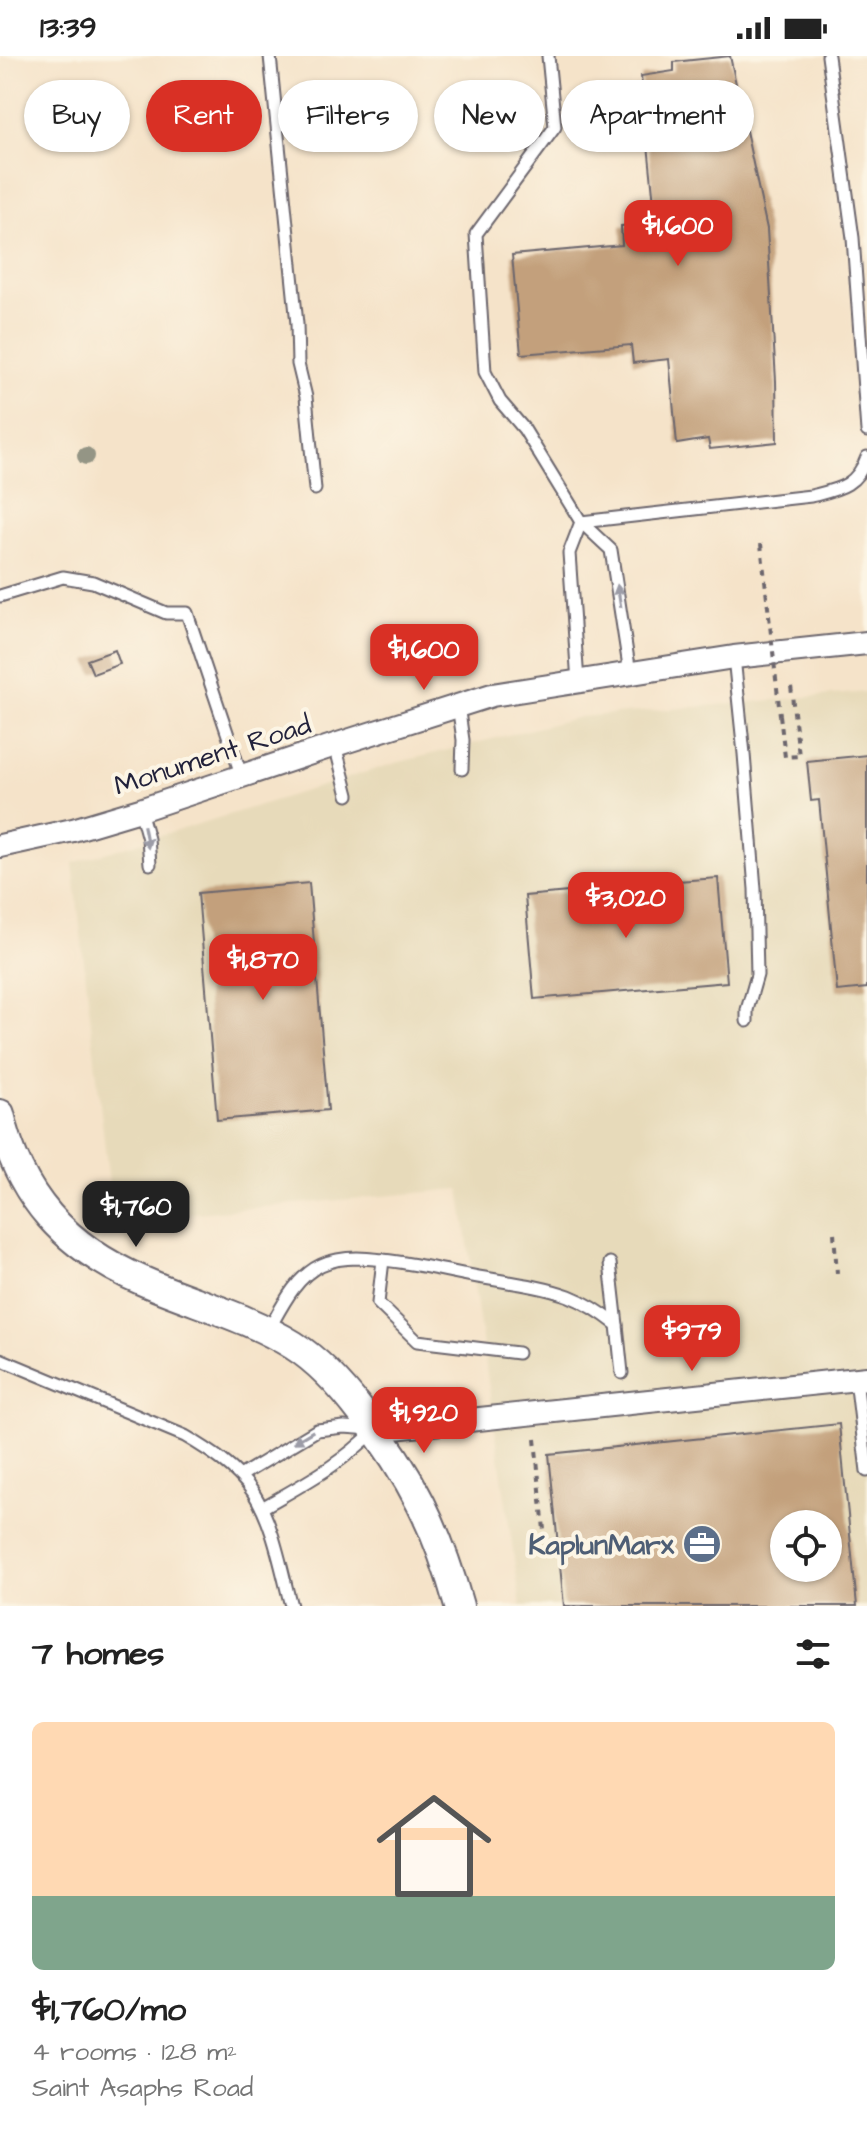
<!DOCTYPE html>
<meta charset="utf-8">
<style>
body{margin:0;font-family:"Architects Daughter",sans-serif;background:#f6f6f6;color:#222;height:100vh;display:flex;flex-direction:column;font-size:30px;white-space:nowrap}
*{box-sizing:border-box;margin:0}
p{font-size:26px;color:#767676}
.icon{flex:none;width:44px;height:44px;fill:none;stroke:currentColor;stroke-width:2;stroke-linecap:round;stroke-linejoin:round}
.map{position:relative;height:1550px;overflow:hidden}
.details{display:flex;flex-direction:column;background:#fff;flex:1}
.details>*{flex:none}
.hud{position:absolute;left:24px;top:24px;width:820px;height:72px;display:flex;gap:16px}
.buttons{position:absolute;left:770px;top:1454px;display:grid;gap:16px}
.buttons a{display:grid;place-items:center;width:72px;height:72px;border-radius:50%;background:#fff;box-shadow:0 2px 6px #0004;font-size:40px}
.price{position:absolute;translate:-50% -68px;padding:0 18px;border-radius:16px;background:#d93025;color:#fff;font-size:26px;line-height:52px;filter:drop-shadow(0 2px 4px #0008)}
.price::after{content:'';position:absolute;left:50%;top:48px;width:24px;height:18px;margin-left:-12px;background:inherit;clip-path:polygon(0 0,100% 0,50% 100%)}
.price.on{background:#222;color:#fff}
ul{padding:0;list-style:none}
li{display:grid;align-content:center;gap:16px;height:424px;padding:0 32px}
li span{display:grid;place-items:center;height:248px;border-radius:12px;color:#555}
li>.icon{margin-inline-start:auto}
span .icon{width:144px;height:144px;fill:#fffc;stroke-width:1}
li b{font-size:34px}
h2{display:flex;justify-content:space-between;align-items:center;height:96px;padding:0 32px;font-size:34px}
.pill{padding:0 28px;border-radius:36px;background:#fff;box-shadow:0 2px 6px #0004;font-size:28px;line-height:72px}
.pill.on{background:#d93025;color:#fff}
.status{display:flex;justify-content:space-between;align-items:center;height:56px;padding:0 40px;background:#fff;direction:ltr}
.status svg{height:22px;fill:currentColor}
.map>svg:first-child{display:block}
.built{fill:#e7daba;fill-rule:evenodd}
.building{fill:#c3a07c;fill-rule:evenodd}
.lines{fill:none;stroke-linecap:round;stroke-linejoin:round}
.service-casing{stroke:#6c666d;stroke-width:15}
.minor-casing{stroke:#6c666d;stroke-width:26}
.tertiary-casing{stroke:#6c666d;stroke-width:32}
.path{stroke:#6c666d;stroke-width:4;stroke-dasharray:6 6;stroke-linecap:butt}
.service{stroke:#fff;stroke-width:11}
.minor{stroke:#fff;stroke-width:22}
.tertiary{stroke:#fff;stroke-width:28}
.path-bridge{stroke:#6c666d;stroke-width:4;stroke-dasharray:6 6;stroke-linecap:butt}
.tree{fill:#949585}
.oneway{fill:#9c9ca7}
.labels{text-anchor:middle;stroke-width:8;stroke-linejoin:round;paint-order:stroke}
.street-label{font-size:28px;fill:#22223b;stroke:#fcf5e5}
.service-label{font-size:28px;font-weight:bold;fill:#4e5e75;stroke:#fcf5e5;text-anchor:end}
</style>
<div class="status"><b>13:39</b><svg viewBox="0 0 49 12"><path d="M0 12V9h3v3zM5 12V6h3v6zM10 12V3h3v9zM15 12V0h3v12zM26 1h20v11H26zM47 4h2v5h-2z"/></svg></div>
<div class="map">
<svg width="867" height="1550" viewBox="0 0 867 1550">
<rect width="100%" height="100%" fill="#fcf5e5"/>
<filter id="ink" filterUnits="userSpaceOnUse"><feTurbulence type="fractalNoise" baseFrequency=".0125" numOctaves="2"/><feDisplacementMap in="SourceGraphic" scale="16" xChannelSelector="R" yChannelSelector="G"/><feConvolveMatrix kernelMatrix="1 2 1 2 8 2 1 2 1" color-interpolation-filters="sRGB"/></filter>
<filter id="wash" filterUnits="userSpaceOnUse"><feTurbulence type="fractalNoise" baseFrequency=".006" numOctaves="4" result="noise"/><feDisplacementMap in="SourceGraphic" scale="32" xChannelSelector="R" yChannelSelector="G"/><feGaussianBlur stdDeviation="1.8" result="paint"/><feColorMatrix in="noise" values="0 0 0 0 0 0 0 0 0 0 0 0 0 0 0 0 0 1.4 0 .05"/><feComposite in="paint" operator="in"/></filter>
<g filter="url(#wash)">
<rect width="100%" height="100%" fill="#f5e3c9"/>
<!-- built -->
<path class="built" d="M867,636v914h-346l-61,-417 -307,28 -43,-25 -37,-329 323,-100 184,-46zM784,1468h44v44h-44z"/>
<g id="blocks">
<!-- building -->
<g class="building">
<path d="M730,0l37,173 9,152 1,61 -67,7 -2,-10 -31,5 -8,-85 -36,4 -2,-18 -110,9 -9,-99 110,-10 -1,-19 35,-3 -15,-147 33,-5v-9z"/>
<path d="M115,594l5,14 -27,10 -6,-14z"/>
<path d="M867,699v233l-30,3 -18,-191 -8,1 -4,-40z"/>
<path d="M718,822l9,104 -193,17 -9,-103 87,-8 11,8 34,-3 7,-11z"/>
<path d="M309,827l19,227 -111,10 -19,-227z"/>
<path d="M839,1368l18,182h-293l-15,-152zM784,1468h44v44h-44z"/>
</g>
</g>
</g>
<g filter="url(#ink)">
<use href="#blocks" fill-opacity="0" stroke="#6c666d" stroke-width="2"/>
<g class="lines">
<!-- service casing -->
<g class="service-casing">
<g id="service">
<path d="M270,0l27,268 1,40 8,33 9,92"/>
<path d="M548,0l7,71 -79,107 9,138 15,29 24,28 57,93 30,28 19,123"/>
<path d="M828,0l25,182 14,193"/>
<path d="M581,466l230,-26c28,-7 45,-9 56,-39"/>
<path d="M0,540l63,-19 30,5 73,31h21l55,164"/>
<path d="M734,601l10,97 11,135 2,86 -10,35v11"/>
<path d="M578,626l-9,-129 12,-31"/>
<path d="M458,649l5,35 -1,29"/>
<path d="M335,689l13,50"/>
<path d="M140,754l8,29 2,25"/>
<path d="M383,1204l-5,43 39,38 101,12"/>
<path d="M610,1207l7,62"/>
<path d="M268,1275c13,-23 27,-54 53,-66 11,-5 24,-7 36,-7 39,1 78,11 116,18 31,6 66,9 96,20 18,7 33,17 48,29l5,48"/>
<path d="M0,1303l185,77c24,14 52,32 68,56 21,33 28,77 38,114"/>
<path d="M856,1323l11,92"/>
<path d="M240,1420l77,-46 27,-3 27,2"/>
<path d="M262,1452c43,-25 77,-42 113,-78"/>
</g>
</g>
<!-- minor casing -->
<g class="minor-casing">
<g id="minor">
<path d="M0,790l73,-16 67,-20 195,-65 157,-50 242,-38 133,-14"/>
<path d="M375,1374l492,-52"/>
</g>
</g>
<!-- tertiary casing -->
<g class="tertiary-casing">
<path id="tertiary" d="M0,1058c18,82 66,134 143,167 50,22 103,35 150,64 27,17 50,43 69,68 49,62 76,117 97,193"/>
</g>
<!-- path -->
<g class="path">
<path d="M780,659l5,42 14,-1 -8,-70"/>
<path d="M834,1177l3,40"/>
<path d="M535,1383l9,91"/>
</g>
<!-- service -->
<use href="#service" class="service"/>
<!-- minor -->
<use href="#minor" class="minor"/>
<!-- tertiary -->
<use href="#tertiary" class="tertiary"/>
<!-- path-bridge -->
<path class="path-bridge" d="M761,488l19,171"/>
</g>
<!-- trees -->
<circle class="tree" cx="86" cy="400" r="9"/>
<!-- one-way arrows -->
<defs><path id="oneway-solid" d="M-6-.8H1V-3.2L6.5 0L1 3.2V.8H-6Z" transform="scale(2)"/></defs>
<g class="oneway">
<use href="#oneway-solid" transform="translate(619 540) rotate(-99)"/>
<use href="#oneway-solid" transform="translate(146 781) rotate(79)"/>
<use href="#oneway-solid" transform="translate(303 1381) rotate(149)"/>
</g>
</g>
<!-- icons -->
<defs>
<g id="office-disc" transform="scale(2)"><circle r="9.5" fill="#5c6f8a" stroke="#fcf5e5"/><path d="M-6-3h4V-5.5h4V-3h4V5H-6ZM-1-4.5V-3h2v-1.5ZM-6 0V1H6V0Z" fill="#fff"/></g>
</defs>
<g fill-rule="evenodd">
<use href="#office-disc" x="702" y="1488"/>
</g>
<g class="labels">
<!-- street labels -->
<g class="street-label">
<text transform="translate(212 698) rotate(-18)" y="10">Monument Road</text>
</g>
<!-- service labels -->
<g class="service-label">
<text x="674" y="1498">KaplunMarx</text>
</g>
</g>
</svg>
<div class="buttons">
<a><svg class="icon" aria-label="locate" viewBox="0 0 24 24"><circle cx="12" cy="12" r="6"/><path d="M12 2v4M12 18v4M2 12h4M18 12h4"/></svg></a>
</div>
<b class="price" style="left:678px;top:212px">$1,600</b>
<b class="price" style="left:424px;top:636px">$1,600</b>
<b class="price" style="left:626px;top:884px">$3,020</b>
<b class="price" style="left:263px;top:946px">$1,870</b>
<b class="price on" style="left:136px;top:1193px">$1,760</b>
<b class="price" style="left:692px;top:1317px">$979</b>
<b class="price" style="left:424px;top:1399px">$1,920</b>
<div class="hud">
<a class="pill">Buy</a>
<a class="pill on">Rent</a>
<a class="pill">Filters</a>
<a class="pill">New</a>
<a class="pill">Apartment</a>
</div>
</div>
<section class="details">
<h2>7 homes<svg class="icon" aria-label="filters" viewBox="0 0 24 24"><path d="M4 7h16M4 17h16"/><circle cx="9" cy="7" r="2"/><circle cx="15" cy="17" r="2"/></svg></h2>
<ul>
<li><span style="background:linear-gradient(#ffd9b3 70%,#7fa58c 0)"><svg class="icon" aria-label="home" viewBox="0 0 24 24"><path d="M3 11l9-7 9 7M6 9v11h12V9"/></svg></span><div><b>$1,760/mo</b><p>4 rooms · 128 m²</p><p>Saint Asaphs Road</p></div></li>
</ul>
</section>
